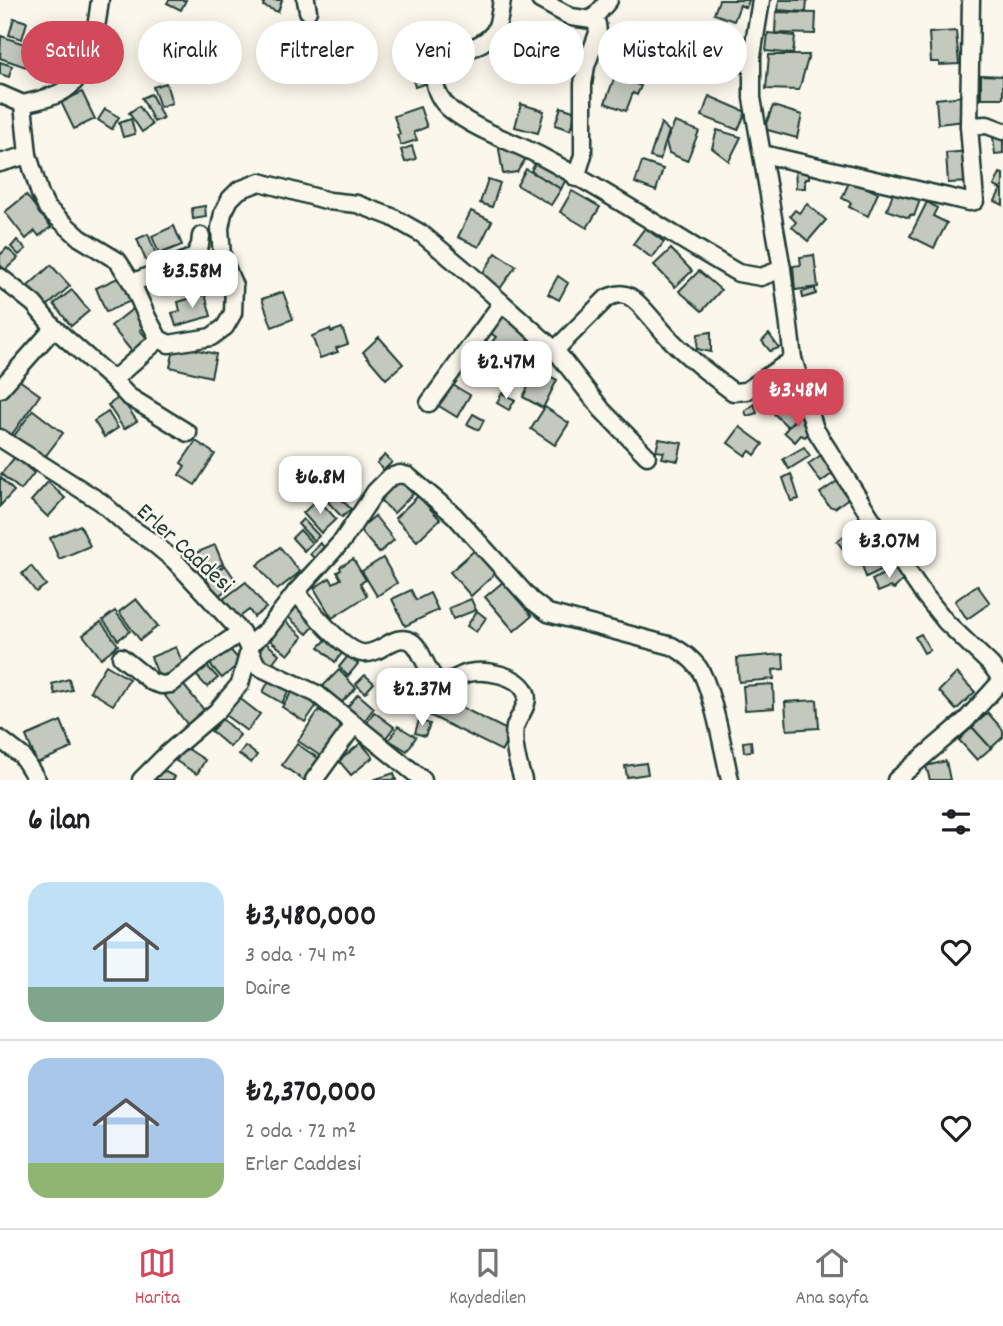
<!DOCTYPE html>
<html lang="tr">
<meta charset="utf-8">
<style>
body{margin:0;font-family:Dekko,sans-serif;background:#f2f2f2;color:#202124;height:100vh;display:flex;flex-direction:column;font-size:26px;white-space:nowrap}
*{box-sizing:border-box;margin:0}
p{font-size:23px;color:#757577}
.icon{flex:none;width:38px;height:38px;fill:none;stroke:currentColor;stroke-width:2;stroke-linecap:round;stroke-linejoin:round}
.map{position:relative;height:780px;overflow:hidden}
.panel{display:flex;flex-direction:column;background:#fff;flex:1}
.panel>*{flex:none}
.hud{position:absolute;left:21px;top:21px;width:962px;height:63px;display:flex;gap:14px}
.price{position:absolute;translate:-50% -60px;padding:0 16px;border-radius:14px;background:#fff;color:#222;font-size:23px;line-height:46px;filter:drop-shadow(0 2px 4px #0008)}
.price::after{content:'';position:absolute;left:50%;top:42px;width:21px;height:16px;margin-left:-10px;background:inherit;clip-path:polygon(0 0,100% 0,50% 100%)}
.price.active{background:#d1495b;color:#fff}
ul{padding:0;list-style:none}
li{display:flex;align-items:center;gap:21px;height:175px;padding:0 28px}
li+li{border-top:2px solid #e0e0e0}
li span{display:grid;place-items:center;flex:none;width:196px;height:140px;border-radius:21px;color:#555}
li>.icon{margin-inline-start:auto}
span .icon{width:84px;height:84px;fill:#fffc;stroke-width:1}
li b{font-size:30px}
h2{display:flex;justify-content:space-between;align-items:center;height:84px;padding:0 28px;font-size:30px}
.chip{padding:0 24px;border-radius:32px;background:#fff;box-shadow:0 4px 18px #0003;font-size:24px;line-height:63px}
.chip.active{background:#d1495b;color:#fff}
.dock{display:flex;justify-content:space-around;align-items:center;height:98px;border-top:2px solid #e0e0e0;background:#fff;font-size:19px;color:#757577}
.dock a{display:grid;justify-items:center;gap:4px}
.dock .active{color:#d1495b}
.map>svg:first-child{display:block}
.building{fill:#c4c9be;stroke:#1f3d34;stroke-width:2}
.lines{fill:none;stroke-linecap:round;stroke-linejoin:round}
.minor-casing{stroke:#1f3d34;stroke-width:21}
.minor{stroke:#fbf7ec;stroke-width:16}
.labels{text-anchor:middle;stroke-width:5;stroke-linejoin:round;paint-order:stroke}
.street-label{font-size:24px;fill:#1f3d34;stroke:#fbf7ec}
</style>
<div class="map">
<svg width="1003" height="780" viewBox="0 0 1003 780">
<rect width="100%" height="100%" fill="#fbf7ec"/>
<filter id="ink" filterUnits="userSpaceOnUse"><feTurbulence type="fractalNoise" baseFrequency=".0143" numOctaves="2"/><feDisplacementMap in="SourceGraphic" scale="14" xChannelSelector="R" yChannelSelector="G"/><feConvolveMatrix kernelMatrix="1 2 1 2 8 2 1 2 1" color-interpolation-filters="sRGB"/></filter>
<g filter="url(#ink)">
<!-- building -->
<g class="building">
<path d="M169,0h17l-5,10 -14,-7z"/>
<path d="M265,0h17l-4,12 -15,-6z"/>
<path d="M719,0h30l-3,8 -6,-3 -6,16 -20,-7z"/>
<path d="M779,0h28l-1,12 -28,-2z"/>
<path d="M776,12l40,1 -1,21 -40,-1z"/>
<path d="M14,18l13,4 -5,17 -13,-4z"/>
<path d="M956,31l3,33 -20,1v-3h-8l-2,-29z"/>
<path d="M768,33l27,3 -2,18 -27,-3z"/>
<path d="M1,36l23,8 2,-6 20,7 -8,26 -38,-13z"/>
<path d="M50,40l32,6 -5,24 -32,-7z"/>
<path d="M552,40l24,10 -6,15 -23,-10z"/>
<path d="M713,42l35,10 -6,21 -35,-10z"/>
<path d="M769,55h40l-10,35 -33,-1z"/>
<path d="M652,60h25l1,22h-25z"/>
<path d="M0,62l12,4 -3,11 -9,-3z"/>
<path d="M425,68l5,14 -15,5 -4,-14z"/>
<path d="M981,75l22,1v22h-22z"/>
<path d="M615,76l26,10 -4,9 -4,-2 -7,18 -21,-8z"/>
<path d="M166,83l6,20 -12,4 -7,-20z"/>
<path d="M82,92l13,27 -21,10 -13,-27z"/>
<path d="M151,94l12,24 -9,4 -12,-24z"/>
<path d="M709,96l37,16 -8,18 -36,-14z"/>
<path d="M963,96l2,25 -27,3 -2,-25z"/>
<path d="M521,104l23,7 -6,22 -23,-6z"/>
<path d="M139,106l13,19 -10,7 -13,-19z"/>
<path d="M773,106l29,9 -5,23 -33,-9z"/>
<path d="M420,107l7,20 -13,5 3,8 -16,5 -4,-10 3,-1 -6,-18z"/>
<path d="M561,107l15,5 -6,18 -15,-5z"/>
<path d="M105,109l14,8 -7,12 -14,-9z"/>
<path d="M131,119l4,15 -12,3 -4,-14z"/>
<path d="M675,122l24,9 -12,30 -18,-8 -3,-11z"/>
<path d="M661,123l8,8 -9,29 -10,-3z"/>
<path d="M717,130l24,7 -12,24 -17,-13z"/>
<path d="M1003,136v17l-8,1 -2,-17z"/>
<path d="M412,146l4,13 -11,3 -4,-12z"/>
<path d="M513,146l15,9 -11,17 -14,2 -4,-25z"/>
<path d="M970,151l2,31 -24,1 -2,-30z"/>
<path d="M537,160l30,17 -6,12 -30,-18z"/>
<path d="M642,162l21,7 -7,22 -21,-8z"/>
<path d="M795,165h14v14h-4v9h-9z"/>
<path d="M526,169l35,20 -10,16 -34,-20z"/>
<path d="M1000,173l3,1v31l-8,-4 6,-12 -7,-3z"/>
<path d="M488,179l12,4 -8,24 -12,-4z"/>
<path d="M850,180l28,13 -10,23 -19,-9 2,-4 -9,-5z"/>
<path d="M894,190l26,10 -6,16 -4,-1 -1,3 -22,-8z"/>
<path d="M572,191l28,16 -13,21 -27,-16z"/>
<path d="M26,195l25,32 -12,9 -4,-5 -9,8 -21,-27z"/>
<path d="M927,202l10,6 -4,8 14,7 -13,25 -24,-12z"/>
<path d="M807,204l19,16 -18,21 -16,-14 4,-5 -6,-6 5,-6 4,3z"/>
<path d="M205,206l1,11 -13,2 -1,-11z"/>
<path d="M471,211l21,10 -13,26 -21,-10z"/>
<path d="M174,226l8,19 -23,9 -7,-18z"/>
<path d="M645,228l19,14 -12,16 -19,-14z"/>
<path d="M148,234l9,23 -11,4 -9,-22z"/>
<path d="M17,240l9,9 -7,6 -8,-8z"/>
<path d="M7,248l11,10 -13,12 -5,-5v-10z"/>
<path d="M671,249l21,22 -17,16 -21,-22z"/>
<path d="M496,253l20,13 -17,24 -19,-13z"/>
<path d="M814,255l4,32 -23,3 -2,-24 8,-1 -1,-8z"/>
<path d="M51,265l19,21 -24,21 -18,-21z"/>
<path d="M699,271l22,19 -19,21 -23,-20z"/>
<path d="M122,276l11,24 -27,12 -10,-24z"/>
<path d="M558,276l10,7 -9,17 -11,-6z"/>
<path d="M815,288l1,6 -13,4 -1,-6z"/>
<path d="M72,290l17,21 -18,15 -17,-22z"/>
<path d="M283,292l10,27 -21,8 -10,-28z"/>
<path d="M205,294l6,22 -35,10 -4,-13 8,-2 -2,-9z"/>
<path d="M134,308l13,16 -7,6 8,10 -15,13 -22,-27z"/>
<path d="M502,314l24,18 -2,3 21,16 -15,21 -39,-29 5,-6 -7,-5z"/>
<path d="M342,328l6,16 -12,4 2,4 -18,6 -8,-22 18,-7 1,3z"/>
<path d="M711,332v20l-14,-3 1,-15z"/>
<path d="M769,334l10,14 -9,3 -8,-10z"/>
<path d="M379,337l24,27 -17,15 -23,-27z"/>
<path d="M175,345l41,9 -5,23 -41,-10z"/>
<path d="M537,369l20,11 -14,28 -20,-11z"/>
<path d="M15,377l25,18 -30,42 -10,-7v-39z"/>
<path d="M446,381l24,14 -13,22 -23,-14z"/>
<path d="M502,393l13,7 -6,10 -12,-7z"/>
<path d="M787,393l16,16 -15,18 -18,-17z"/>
<path d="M120,397l17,24 -13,8 -16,-24z"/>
<path d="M754,404l3,9 -10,3 -2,-5z"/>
<path d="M545,407l24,16 -14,22 -24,-16z"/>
<path d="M33,410l30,23 -19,25 -30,-22z"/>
<path d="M108,412l10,16 -14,9 -10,-16z"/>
<path d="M473,414l11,6 -5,10 -12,-6z"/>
<path d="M799,415l14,13 -8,9 -4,-2 -6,7 -11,-10z"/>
<path d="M740,427l23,17 -8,11 -5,-4 -4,5 -18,-13z"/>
<path d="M659,439l23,4 -4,18 -16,-3 2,-6 -8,-1z"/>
<path d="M196,441l19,13 -20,31 -16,-10 6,-9 -4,-3z"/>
<path d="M804,447l6,9 -21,13 -6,-10z"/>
<path d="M824,453l13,17 -16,12 -13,-18z"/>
<path d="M385,455l7,7 -8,8 -7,-7z"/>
<path d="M15,457l19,16 -13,17 -20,-16z"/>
<path d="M791,474l8,25 -8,2 -8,-23z"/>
<path d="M0,477l14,14 -14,15z"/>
<path d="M842,478l12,16 -19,14 -6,-2 -9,-13z"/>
<path d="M398,479l15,15 -19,19 -15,-14z"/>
<path d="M48,482l17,16 -17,19 -17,-16z"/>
<path d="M336,494l15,15 -9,8 -14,-15z"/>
<path d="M418,496l22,23 -23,22 -22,-23z"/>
<path d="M318,499l18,20 -15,14 -18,-20z"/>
<path d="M375,516l19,24 -15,13 -20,-24z"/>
<path d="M303,519l16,17 -5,5 -16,-17z"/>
<path d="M868,519l12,16 -19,14 2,4 -11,8 -15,-20z"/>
<path d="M80,525l10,21 -31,13 -9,-21z"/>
<path d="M300,530l12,13 -8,8 -12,-13z"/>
<path d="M320,543l8,8 -10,11 -8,-8z"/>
<path d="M215,545l8,19 -22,10 -8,-20z"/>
<path d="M280,547l20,25 -23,18 -20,-25z"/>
<path d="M887,547l9,13 -8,6 -5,-4 -4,3 2,5 -15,7 -5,-15z"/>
<path d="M475,550l21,23 -25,23 -21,-24z"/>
<path d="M383,558l14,25 -20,13 -15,-25z"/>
<path d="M353,559l13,21 -6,3 7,13 -35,22 -18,-30 16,-10 3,5 8,-4 -4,-7 4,-2 -1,-3z"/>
<path d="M225,565l12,17 -19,14 -12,-17z"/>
<path d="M31,566l15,19 -10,7 -14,-18z"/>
<path d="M898,566l8,11 -12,12 -4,-2 -12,5 -6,-12z"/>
<path d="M246,582l20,26 -12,9 -5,-7 -12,9 -15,-19z"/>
<path d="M503,582l29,34 -18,15 -29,-34z"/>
<path d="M977,585l13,18 -23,16 -12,-18z"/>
<path d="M411,590l5,10 14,-7 8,17 -33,16 -13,-27z"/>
<path d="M136,599l22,27 -18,14 -21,-28z"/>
<path d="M471,599l5,11 -23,9 -4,-11z"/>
<path d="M297,604l20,19 -10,11 -21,-19z"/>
<path d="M115,611l15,20 -12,9 -15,-20z"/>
<path d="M477,611l9,7 -10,14 -9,-6z"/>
<path d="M282,618l21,19 -15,18 -22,-18z"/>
<path d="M101,622l17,23 -17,13 -18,-23z"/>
<path d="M921,634l9,16 -6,3 -9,-16z"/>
<path d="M328,638l15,14 -8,10 -16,-15z"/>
<path d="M266,643l13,11 -11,15 -14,-11z"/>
<path d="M226,645l15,17 -19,16 -14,-16z"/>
<path d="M176,647l8,20 -25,10 -8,-20z"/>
<path d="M783,654l1,15 -11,1 1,9 -35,3 -2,-24z"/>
<path d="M348,656l10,8 -10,12 -9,-9z"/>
<path d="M106,665l23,14 -16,26 -23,-14z"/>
<path d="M206,665l12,13 -11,9 -12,-13z"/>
<path d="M339,670l17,18 -16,16 -17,-18z"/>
<path d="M957,673l18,19 -19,18 -17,-19z"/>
<path d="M272,675l19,11 -9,17 -19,-11z"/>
<path d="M365,675l9,8 -9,10 -9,-9z"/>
<path d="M69,679l3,11 -17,4 -3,-10z"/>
<path d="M181,682l24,29 -17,14 -23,-29z"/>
<path d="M773,684l1,24 -29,2 -2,-24z"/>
<path d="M296,686l23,16 -14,20 -23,-15z"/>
<path d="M358,694l16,14 -12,16 -17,-14z"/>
<path d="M439,696l72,36 -9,19 -73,-36z"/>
<path d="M238,697l22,17 -13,17 -22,-16z"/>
<path d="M817,700l2,28 -32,2 -2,-28z"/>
<path d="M319,710l24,17 -21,30 -24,-16z"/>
<path d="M374,712l20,15 -9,12 -19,-15z"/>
<path d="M988,713l15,17v7l-12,11 -19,-21z"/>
<path d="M222,719l18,16 -10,12 -19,-16z"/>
<path d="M419,720l11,4 -5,12 -10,-3z"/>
<path d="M61,721l11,27 -35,15 -11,-27z"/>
<path d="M398,726l18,11 -9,14 -18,-11z"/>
<path d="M972,727l19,21 -14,12 -18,-20z"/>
<path d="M751,741l1,10 -8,1 -1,-10z"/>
<path d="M361,743l12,14 -22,18 -12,-14z"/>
<path d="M297,744l24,16 -14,20h-4l-21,-15z"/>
<path d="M245,746l12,9 -6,8 -12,-9z"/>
<path d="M185,747l20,13 -8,14 -21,-13z"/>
<path d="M946,761l4,19h-20l-4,-14z"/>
<path d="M646,763l2,11 -21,3 -2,-11z"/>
<path d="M158,768l17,9 -2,3h-21z"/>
<path d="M394,773l2,7h-23z"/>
</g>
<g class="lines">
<!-- minor casing -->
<g class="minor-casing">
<g id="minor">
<path d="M100,0c-4,30 -8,71 -35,90 -12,8 -27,10 -42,14l5,51 12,39 7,14 33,30 38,23 14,22 15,34 12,22 10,5 42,-7 14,-10 8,-14 1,-27 -12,-29 -2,-29 3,-15 7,-14 9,-9 21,-8 69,19 28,3 35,13 30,17 49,41 84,75 47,60 45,46"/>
<path d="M306,0l2,11"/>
<path d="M502,0c-2,11 -2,21 -7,31 -14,22 -58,21 -60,47 -1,12 7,25 16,32 28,22 64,32 95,49 65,35 128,77 192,114l23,4 21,-8"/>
<path d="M540,0l31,17 21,3 5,4 1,9 -12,33 -3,18v71l-7,23"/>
<path d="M761,0l-9,56v42l30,171 11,90 22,70 58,92 49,71 24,30 45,43 12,16"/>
<path d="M592,20l17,-20"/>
<path d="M0,94l23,10"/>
<path d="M969,126l18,-1 16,6"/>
<path d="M763,154l206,48 6,-1 -6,-75 2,-126"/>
<path d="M0,163l28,-8"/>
<path d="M0,277l34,27 20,24 59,52 15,16 60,37"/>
<path d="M132,283l62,-26 6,-12 1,-9"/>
<path d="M555,350l52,-52c9,-4 17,-6 26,1 10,7 26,29 37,40 19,20 41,36 63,53l13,-1 47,-32"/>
<path d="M113,380l46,-41"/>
<path d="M0,389l54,-61"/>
<path d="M429,403l73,-100"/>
<path d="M0,438l101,64 27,24 24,16 23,19 66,71 16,34 60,28 106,86"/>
<path d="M296,592c13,16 47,58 66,61 19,3 32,-22 50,-11 11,7 17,41 31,40 8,0 17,-7 25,-9 17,-4 51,2 58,20 4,12 -8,23 -11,34 -3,17 3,37 8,53"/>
<path d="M121,657l31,25 9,3 10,-1 33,-27 37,-25"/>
<path d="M0,739l22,17 15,24"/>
<path d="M141,780l26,-26 50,-43 23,-27 11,-41 16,-13 29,-38 47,-52 32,-48 15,-15 10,-3 8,2 46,39 77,85 17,13 124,33c11,6 18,11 26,21 14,19 26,87 32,113"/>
<path d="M314,780l40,-55"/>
<path d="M896,780l70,-60 37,-41"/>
</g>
</g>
<!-- minor -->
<use href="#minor" class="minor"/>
</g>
</g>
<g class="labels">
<!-- street labels -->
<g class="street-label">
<text transform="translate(186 547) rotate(42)" y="8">Erler Caddesi</text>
</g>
</g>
</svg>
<b class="price" style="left:192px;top:310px">₺3.58M</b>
<b class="price" style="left:506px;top:401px">₺2.47M</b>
<b class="price active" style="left:798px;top:429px">₺3.48M</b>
<b class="price" style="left:320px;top:516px">₺6.8M</b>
<b class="price" style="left:889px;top:580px">₺3.07M</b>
<b class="price" style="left:422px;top:728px">₺2.37M</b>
<div class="hud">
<a class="chip active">Satılık</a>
<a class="chip">Kiralık</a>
<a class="chip">Filtreler</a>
<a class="chip">Yeni</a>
<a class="chip">Daire</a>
<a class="chip">Müstakil ev</a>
</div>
</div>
<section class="panel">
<h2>6 ilan<svg class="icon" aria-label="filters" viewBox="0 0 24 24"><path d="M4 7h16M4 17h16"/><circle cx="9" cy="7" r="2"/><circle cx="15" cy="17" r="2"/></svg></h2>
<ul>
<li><span style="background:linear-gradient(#bfe0f5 75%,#7fa58c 0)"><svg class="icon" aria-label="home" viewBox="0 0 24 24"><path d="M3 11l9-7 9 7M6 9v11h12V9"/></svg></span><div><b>₺3,480,000</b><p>3 oda · 74 m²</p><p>Daire</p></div><svg class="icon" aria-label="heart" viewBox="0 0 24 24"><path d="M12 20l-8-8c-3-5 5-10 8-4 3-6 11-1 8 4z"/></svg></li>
<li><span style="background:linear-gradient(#a9c7e8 75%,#8fb573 0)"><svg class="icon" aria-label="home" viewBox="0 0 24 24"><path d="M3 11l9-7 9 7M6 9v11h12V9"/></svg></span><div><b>₺2,370,000</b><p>2 oda · 72 m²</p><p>Erler Caddesi</p></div><svg class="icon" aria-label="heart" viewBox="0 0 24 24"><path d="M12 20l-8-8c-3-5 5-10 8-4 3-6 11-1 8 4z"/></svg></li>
</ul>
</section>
<nav class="dock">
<a class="active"><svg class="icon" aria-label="map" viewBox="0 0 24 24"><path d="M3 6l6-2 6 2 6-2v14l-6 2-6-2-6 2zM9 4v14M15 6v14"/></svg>Harita</a>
<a><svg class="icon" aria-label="saved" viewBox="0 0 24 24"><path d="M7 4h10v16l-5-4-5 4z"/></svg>Kaydedilen</a>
<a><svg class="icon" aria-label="home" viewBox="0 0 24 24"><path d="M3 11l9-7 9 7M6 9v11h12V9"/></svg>Ana sayfa</a>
</nav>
